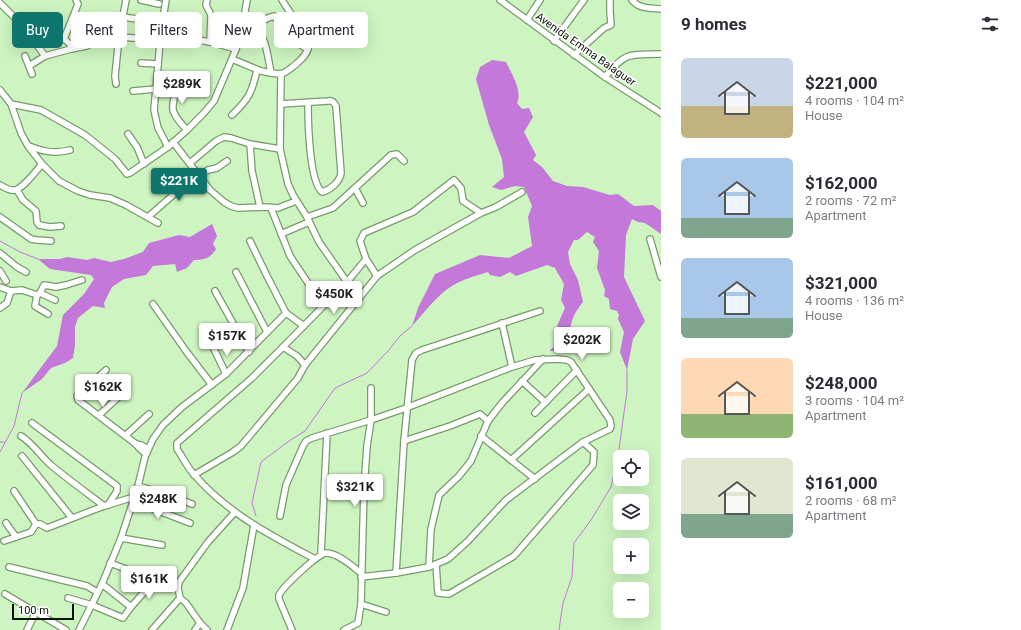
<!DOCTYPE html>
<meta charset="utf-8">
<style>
body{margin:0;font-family:Roboto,sans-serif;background:#f2f2f3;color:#2b2b33;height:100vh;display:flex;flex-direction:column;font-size:15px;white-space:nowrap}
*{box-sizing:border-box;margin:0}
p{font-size:13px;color:#7c7c81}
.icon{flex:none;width:22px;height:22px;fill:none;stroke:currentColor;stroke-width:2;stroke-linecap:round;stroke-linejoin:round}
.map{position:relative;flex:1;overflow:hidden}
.side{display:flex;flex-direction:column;background:#fff;width:360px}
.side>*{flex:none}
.guide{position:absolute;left:12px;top:12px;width:380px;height:36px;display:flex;gap:8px}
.fabs{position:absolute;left:613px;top:450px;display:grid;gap:8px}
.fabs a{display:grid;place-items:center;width:36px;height:36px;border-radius:6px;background:#fff;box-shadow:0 4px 16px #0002;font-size:20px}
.scale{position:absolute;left:12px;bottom:10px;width:62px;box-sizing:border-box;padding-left:4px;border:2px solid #071404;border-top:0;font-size:11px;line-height:14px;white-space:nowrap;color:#071404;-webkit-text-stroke:3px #fff;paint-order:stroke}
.price{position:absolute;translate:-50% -34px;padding:0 9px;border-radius:4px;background:#fff;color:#222;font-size:13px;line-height:26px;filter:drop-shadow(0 1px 2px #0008)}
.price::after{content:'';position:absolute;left:50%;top:24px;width:12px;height:9px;margin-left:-6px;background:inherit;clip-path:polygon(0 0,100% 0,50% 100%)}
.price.current{background:#0f766e;color:#fff}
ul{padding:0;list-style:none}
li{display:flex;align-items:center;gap:12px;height:100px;padding:0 20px}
li span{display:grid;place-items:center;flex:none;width:112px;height:80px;border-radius:6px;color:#555}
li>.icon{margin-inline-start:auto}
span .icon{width:48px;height:48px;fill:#fffc;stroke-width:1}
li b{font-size:17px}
h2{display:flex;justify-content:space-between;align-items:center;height:48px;padding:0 20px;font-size:17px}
.chip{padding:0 14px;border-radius:6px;background:#fff;box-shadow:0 4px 16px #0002;font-size:14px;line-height:36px}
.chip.current{background:#0f766e;color:#fff}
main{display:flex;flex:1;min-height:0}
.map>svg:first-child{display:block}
.water{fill:#c378da}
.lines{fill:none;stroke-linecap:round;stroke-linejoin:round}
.stream{stroke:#c378da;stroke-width:1}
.minor-casing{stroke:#789b6c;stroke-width:8}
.minor{stroke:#fff;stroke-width:5.5}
.labels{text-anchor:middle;stroke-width:3.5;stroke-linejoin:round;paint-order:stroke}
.street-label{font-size:11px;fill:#071404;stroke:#fff}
</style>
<main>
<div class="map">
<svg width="661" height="630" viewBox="0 0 661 630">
<rect width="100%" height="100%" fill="#cef4c1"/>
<!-- water -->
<g class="water">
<path d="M492,60l14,2c5,11 17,29 11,41l5,6 7,-1 4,9 -9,15 12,23 -3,5 9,7 11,14 14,5 16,1 27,8 8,-1 16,12 19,-1 8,6v23l-16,-11 -7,-1 -6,-3 -6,16 -2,42 21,44 -12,18 -6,31 -7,-18 4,-20 -6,-13 1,-4 -2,-4 -7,-2 -1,-10 -5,-3 1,-6 -8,-22 2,-17 -6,-9 2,-5 -8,-5 -9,8h-4l-6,12 2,12 8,16 5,22c-11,13 -13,22 -14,39l-13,10h-7l12,-10 -4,-15 8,-18 -4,-8 3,-16 -9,-16 -8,-3 -31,11 -6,-4 -10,5 -10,-2 -2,-3c-13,4 -25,7 -36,14 -15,9 -28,27 -40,40l6,-18 17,-34 45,-19 29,3 23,-12 -4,-29 4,-11 -8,-19 -9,-1 -14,4 -9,-3 12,-10 -2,-18 -13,-34 -13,-46 4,-12z"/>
<path d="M212,224l5,12 -4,8 3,5c-6,9 -11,11 -22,11l-7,8 -10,4 -2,-8 -22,2 -7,9 -22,4 -12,8 -8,16 1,5 -12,-2 -15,12 -3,9v18l-2,13 -8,5 -14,5 -9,11 -20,14 35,-47 6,-31 21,-21 10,-15 -3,-4 -41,-6 -12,-10h22l7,-2 20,3 7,-2 17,4 13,-3 19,-7 6,-9 30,-8 11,2z"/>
</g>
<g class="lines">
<!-- stream -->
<g class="stream">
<path d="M0,241l20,11 18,7"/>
<path d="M0,442h5"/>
<path d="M0,452l14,-26 8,-33"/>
<path d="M256,516l-4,-13 9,-41 28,-21 16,-10 30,-43 32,-15 21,-22 12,-15 12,-10"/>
<path d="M559,630l4,-27 9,-26 2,-34 17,-23 20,-33 7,-31 9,-65v-21"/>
</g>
<!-- minor casing -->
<g class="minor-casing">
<g id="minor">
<path d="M141,0l18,4"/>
<path d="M166,0l-5,31 -7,79 4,18 10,19"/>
<path d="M207,0l-1,5 5,10 -1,27"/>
<path d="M500,0l105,77 56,36"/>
<path d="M632,0c7,9 18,8 29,9"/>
<path d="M0,3l23,23 22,30"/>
<path d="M122,17l31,4"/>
<path d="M527,20l13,-20"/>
<path d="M255,31c3,-8 11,-13 19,-15l4,5"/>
<path d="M284,31l13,12 11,6"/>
<path d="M119,37l29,2"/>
<path d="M186,38l24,4 26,7"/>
<path d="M554,41l30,-41"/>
<path d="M71,49l-1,-5 -6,-5 14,-35 -2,-4"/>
<path d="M574,55l30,-27 7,-3 -1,-13v-12"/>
<path d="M25,56l7,18"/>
<path d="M232,59l29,12 10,2c-2,-9 -5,-37 -13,-41 -4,-2 -11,-2 -16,-3"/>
<path d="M141,63l17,1"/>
<path d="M29,66l16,-10 26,-7 16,-3"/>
<path d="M271,73c13,2 14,0 24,-8 6,-5 14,-12 13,-20 0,-9 -21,-36 -26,-45"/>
<path d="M281,75l-1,74 8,35 5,11 14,22 12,25 28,40"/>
<path d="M605,77c21,-26 24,-22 56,-23"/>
<path d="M178,81c-5,27 -12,27 9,49"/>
<path d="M116,84l-1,-8 4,-39 7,-37"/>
<path d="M0,90l11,14 10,29 7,13 14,18 17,17 19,10 12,4 20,3 16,7 32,18"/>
<path d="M133,91l23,-2"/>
<path d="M11,104l30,6 44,25 30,24 12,15 3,-1 38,-26 19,-17 16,-16 11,-13 22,-52 6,-20 5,-29"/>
<path d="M281,104l47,-3c4,-1 6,1 8,5l5,67c-1,9 -11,17 -19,19 -13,-11 -14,-72 -14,-90"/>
<path d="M232,115c17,-16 20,-23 25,-45"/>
<path d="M128,134l9,13 7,17"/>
<path d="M173,142l37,48 14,12 7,4 7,2 28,-1 12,1 18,-7"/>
<path d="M250,144l2,27 8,36"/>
<path d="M29,146c14,6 26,8 41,4"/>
<path d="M190,163l26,-22 8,-4 7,1 19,6 30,5"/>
<path d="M0,185c4,2 8,5 12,5 9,2 24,-19 30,-26"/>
<path d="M355,188l8,15"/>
<path d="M17,190l6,10 13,11 1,11 2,3 11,2 11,-1"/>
<path d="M271,208l19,48 18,27 17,21"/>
<path d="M481,213l-18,-12 -2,-13 -7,-8 -41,32 -49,21 -4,8 6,18 11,17 38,-26 66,-37 15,-6 26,-15"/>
<path d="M0,217l31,22 6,1 14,1"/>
<path d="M148,217l32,-28 28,-19 9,-2 10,-7"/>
<path d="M307,217l26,-9 58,-53 6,-1 7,7"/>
<path d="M281,234l28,-12"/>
<path d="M650,239l11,38"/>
<path d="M250,241l17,35 19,37"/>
<path d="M0,253l17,14 9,5"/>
<path d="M0,271l6,10"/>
<path d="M236,272l31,60"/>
<path d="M0,287l11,4 -4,12 -7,5"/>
<path d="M11,291l11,-1 15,5 -2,11 13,8"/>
<path d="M215,291l34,61"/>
<path d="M40,293l4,-8 12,2 10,-2 16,-5"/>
<path d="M37,295l3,-2 15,7"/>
<path d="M153,304l33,47 26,34"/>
<path d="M502,323l10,44"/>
<path d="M213,347l13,27"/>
<path d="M305,365l72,-89"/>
<path d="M106,370l-29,26 1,4 58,44 5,1 7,4"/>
<path d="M522,381l23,21"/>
<path d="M535,413l42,-43"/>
<path d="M99,415l26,-24"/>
<path d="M32,423l85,63v5l-9,14"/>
<path d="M126,435l23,-21"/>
<path d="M21,436c13,8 20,21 31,30 17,14 35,27 52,40"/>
<path d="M481,436l54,43"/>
<path d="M404,441l46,-15 30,-12 8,7"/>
<path d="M136,444l3,4 7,6"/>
<path d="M22,456l50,62"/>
<path d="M511,460l78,-71"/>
<path d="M194,475l39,-23 8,-6 57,-68 7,-13 -8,-9 -14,-9"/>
<path d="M138,486l28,8 26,10"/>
<path d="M14,491l22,33"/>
<path d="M133,501l57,22"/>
<path d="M280,516l6,-31 17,-39 3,-5 6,-3 59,-18 35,-12 106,-41 23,-7 22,-1 10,1 4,2 39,58 1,6 -1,3 -27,13 -77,58 -38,41 -20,18 -19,8 -33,6 -35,4"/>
<path d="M6,523l10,14"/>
<path d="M121,538l41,7"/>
<path d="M4,541l27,-9 5,-8h4l7,4 57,-22 30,-9"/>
<path d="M321,554l6,-121"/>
<path d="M315,559c-45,-24 -90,-47 -123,-87 -6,-7 -10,-16 -15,-23v-6l75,-65 31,-31 64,-65 19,-23"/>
<path d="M110,563l34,13"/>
<path d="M436,564l2,29 11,1 65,-38 79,-91 1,-13 -11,-10"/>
<path d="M9,567l78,19 10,6"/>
<path d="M429,567l2,-38 8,-34 20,-19 12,-15 17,-40 14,-18 41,-44"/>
<path d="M396,573l8,-132 8,-81 4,-7 6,-3 118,-39"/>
<path d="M5,594l61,36"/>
<path d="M68,598l24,7 31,13 8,-11 -29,-23"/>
<path d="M361,604l25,8"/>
<path d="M131,607l22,-25"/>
<path d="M200,623l7,7"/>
<path d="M27,630l9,-18"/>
<path d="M79,630l23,-46 19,-46 17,-52 7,-29 8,-18 10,-14 19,-18 44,-33 60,-61 18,13"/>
<path d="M152,630l28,-32"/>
<path d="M195,630l5,-7 -14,-20 -6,-5 -2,-10 1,-6 29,-40 27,-30"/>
<path d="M227,630l16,-42 11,-63"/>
<path d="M292,630l-13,-31v-4c4,-8 40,-43 48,-42 12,1 25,13 34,20"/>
<path d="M344,630l14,-7 3,-19 3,-116 3,-42 4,-26v-32"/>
</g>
</g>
<!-- minor -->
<use href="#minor" class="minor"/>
</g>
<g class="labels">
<!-- street labels -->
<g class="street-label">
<text transform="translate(586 49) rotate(35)" y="4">Avenida Emma Balaguer</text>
</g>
</g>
</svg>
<div class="fabs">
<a><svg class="icon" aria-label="locate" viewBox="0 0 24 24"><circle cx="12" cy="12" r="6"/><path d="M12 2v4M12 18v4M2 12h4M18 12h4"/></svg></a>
<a><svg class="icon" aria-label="layers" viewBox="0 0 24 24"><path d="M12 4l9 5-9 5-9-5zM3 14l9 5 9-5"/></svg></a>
<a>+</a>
<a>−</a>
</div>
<div class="scale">100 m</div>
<b class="price" style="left:182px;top:105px">$289K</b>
<b class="price current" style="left:179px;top:202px">$221K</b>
<b class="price" style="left:334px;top:315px">$450K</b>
<b class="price" style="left:227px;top:357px">$157K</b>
<b class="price" style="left:582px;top:361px">$202K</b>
<b class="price" style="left:103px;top:408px">$162K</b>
<b class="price" style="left:355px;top:508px">$321K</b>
<b class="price" style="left:158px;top:520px">$248K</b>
<b class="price" style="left:149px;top:600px">$161K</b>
<div class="guide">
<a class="chip current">Buy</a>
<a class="chip">Rent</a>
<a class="chip">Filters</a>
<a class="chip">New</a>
<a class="chip">Apartment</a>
</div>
</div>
<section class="side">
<h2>9 homes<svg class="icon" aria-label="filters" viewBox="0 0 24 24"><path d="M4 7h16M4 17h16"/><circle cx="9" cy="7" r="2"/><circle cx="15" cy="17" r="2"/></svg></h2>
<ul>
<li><span style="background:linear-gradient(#c9d6e8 60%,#c2b280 0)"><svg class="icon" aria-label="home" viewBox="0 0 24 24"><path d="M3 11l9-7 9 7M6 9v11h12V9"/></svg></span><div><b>$221,000</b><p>4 rooms · 104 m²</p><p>House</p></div></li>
<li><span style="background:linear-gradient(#a9c7e8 75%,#7fa58c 0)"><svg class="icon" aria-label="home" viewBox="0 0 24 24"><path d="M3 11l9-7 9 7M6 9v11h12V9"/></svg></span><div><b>$162,000</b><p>2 rooms · 72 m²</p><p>Apartment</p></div></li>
<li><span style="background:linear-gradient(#a9c7e8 75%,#7fa58c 0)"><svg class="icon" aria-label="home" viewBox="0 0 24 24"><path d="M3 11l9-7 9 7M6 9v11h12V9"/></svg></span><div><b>$321,000</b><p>4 rooms · 136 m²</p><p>House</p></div></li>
<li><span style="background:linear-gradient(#ffd9b3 70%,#8fb573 0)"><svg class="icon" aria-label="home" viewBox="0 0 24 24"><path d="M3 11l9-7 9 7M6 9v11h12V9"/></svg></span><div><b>$248,000</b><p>3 rooms · 104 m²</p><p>Apartment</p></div></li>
<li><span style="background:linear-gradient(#dfe7d0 70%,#7fa58c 0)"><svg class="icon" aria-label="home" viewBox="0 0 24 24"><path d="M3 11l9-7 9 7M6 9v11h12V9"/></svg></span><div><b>$161,000</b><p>2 rooms · 68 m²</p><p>Apartment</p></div></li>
</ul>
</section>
</main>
